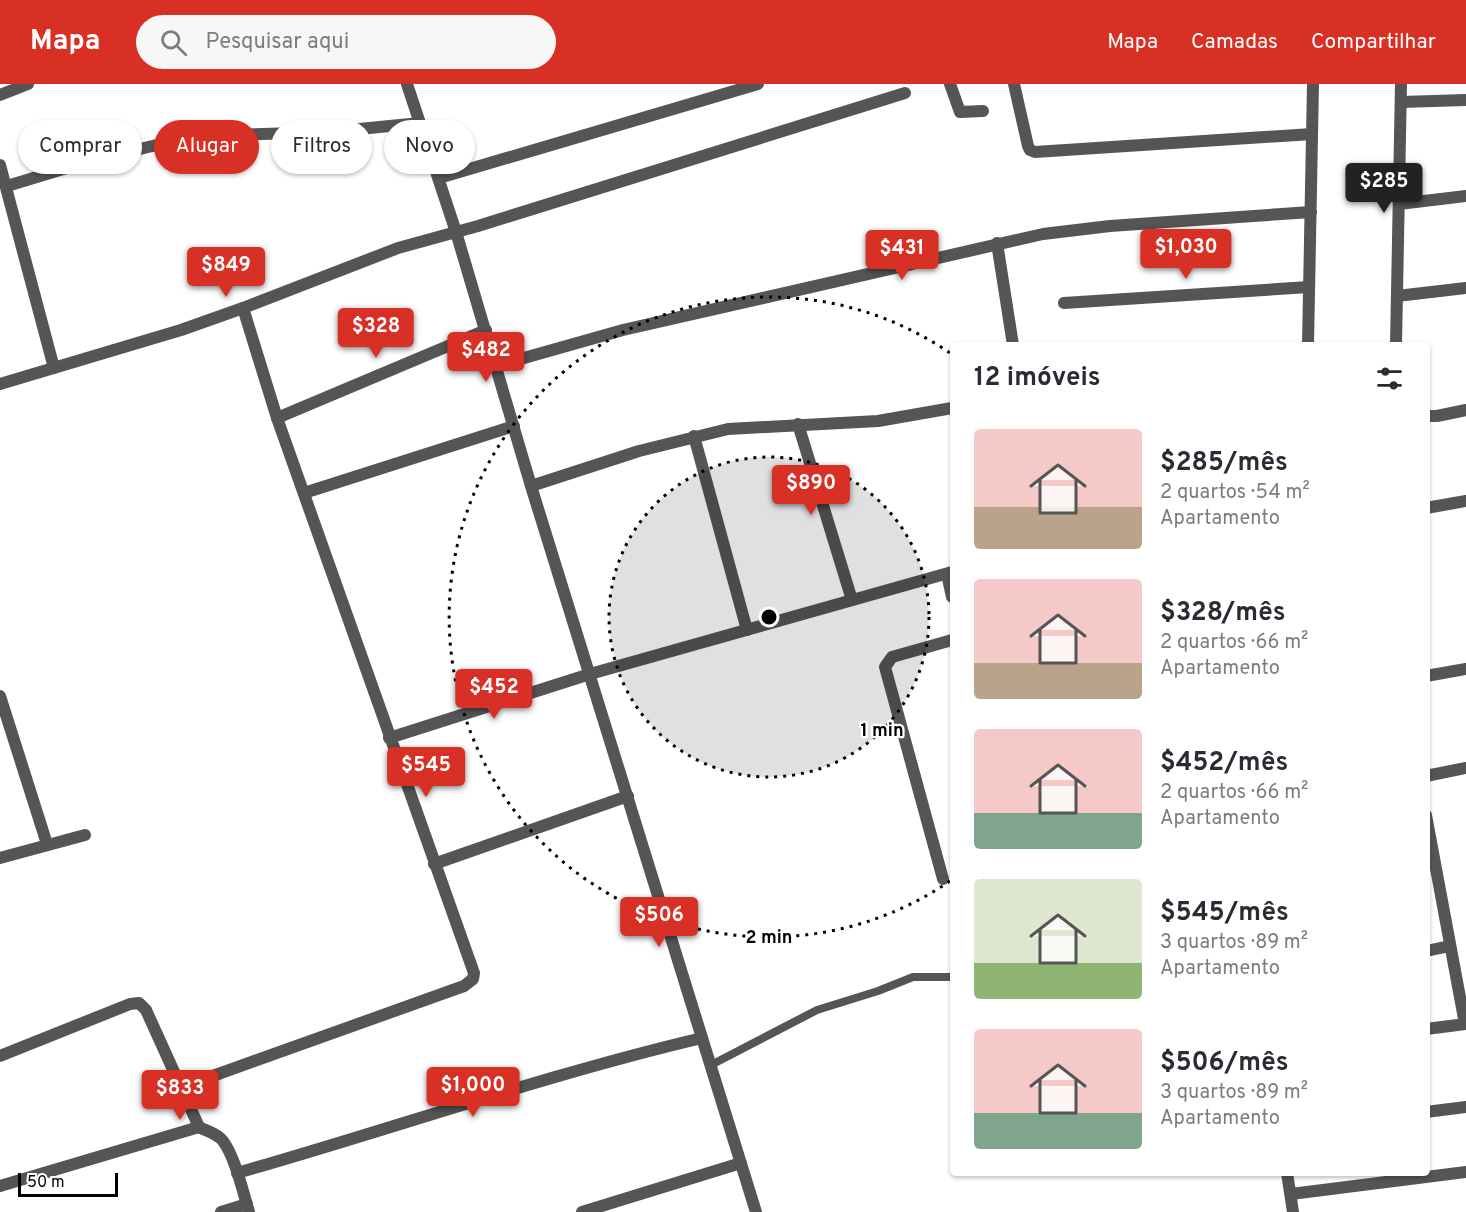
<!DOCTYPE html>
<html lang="pt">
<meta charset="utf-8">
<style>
body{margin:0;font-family:Overpass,sans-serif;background:#f7f7f7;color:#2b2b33;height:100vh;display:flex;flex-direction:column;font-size:22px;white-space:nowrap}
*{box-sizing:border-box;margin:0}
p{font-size:20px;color:#7c7c81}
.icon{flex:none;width:33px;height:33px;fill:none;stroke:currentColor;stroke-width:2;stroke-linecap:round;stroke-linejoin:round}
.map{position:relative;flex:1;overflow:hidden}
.panel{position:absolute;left:950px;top:258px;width:480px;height:834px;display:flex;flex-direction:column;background:#fff;border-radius:6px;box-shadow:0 2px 4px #0004}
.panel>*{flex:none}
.top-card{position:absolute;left:18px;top:36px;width:570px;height:54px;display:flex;gap:12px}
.scale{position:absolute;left:18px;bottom:15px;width:100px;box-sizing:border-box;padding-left:6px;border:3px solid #000;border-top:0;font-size:16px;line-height:21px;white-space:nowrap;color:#000;-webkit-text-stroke:4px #fff;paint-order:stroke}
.price{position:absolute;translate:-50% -51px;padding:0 14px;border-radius:6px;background:#d93025;color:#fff;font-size:20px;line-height:39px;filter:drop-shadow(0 2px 3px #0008)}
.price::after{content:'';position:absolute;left:50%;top:36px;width:18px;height:14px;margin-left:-9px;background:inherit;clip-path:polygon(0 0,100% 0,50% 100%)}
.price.active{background:#222;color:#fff}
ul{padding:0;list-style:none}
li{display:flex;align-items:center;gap:18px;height:150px;padding:0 24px}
li span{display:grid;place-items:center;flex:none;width:168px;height:120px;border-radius:6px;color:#555}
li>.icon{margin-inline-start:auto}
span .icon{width:72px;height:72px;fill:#fffc;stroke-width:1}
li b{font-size:26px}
h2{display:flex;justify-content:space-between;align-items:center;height:72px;padding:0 24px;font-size:26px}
.pill{padding:0 21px;border-radius:27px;background:#fff;box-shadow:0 2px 4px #0004;font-size:21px;line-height:54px}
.pill.active{background:#d93025;color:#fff}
header{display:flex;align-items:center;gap:36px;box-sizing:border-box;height:84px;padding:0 30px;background:#d93025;color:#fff}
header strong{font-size:28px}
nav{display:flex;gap:33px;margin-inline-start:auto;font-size:21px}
.search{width:420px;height:54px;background:#f7f7f7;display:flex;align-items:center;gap:15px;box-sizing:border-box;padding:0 21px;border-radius:33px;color:#7c7c81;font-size:22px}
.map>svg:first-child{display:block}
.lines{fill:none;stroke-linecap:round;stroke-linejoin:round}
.service{stroke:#555;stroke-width:8}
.minor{stroke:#555;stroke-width:12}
.tertiary{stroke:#555;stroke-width:12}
.ring{fill:none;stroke:#000;stroke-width:3;stroke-dasharray:3 6}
.centre{fill:#000;stroke:#fff;stroke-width:3}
.ring-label{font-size:18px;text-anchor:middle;font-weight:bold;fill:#000;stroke:#fff;stroke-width:4.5;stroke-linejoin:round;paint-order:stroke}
</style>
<header>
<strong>Mapa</strong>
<div class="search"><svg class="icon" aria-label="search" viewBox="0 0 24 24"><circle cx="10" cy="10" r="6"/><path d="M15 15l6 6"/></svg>Pesquisar aqui</div>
<nav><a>Mapa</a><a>Camadas</a><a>Compartilhar</a></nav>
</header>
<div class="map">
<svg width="1466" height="1128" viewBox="0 0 1466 1128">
<rect width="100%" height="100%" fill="#fff"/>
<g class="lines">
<!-- service -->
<path class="service" d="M711,981l106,-55 61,-19 35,-14h39"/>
<!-- minor -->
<g class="minor">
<path d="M950,0l10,28 23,-1"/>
<path d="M1014,0l14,62 2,4 5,2 277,-18"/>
<path d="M0,11l28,-11"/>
<path d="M1401,18l65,-2"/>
<path d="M0,81l54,203"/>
<path d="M439,94l319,-94"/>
<path d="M7,102l86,-26 85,-20 55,-5 96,-3 91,-9"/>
<path d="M1399,120l67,-8"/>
<path d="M997,159l16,102"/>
<path d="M1397,212l69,-8"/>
<path d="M1064,219l245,-16"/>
<path d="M1308,261l5,-261"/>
<path d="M1396,261l5,-261"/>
<path d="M496,282l127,-36 420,-96 67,-8 201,-14"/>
<path d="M0,300l181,-54 62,-22 155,-60 80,-22 427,-133"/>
<path d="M1426,332h11l29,-6"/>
<path d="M277,334l209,-88"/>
<path d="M798,340l54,176"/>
<path d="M694,352l53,194"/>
<path d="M531,402l108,-35 89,-22 150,-8 74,-13"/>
<path d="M304,409l210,-67"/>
<path d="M1426,424l40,-7"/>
<path d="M947,490l5,23"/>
<path d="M1426,592l40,-7"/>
<path d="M0,612l47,148"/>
<path d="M389,654l201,-64 362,-102"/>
<path d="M1426,692l40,-8"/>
<path d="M1426,731l39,209"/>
<path d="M0,774l85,-23"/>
<path d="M434,780l194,-68"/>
<path d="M943,795l-58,-212 7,-10 60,-17"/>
<path d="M1426,867l24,-5"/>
<path d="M1426,945l40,-5"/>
<path d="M0,972l130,-52 9,-1 7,7 53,117c7,4 18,6 24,14 12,16 20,51 26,71"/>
<path d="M182,1003l282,-101 9,-7 1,-6 -197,-555 -34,-110"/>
<path d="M1426,1028l40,-5"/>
<path d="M237,1089c155,-44 308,-98 465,-135"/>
<path d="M1287,1089l6,39"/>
<path d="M0,1102l199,-59"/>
<path d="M1291,1110l175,-22"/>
<path d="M221,1128l26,-8"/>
<path d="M582,1128l159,-49"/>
</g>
<!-- tertiary -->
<path class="tertiary" d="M407,0l49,148 75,254 225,726"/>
</g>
<!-- distance rings -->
<circle cx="769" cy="533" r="160" fill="#000" fill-opacity=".12"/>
<g class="ring">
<circle cx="769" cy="533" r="160"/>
<path d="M950 797A320 320 0 1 1 950 269"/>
</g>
<circle cx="769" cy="533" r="9" class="centre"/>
<g class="ring-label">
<text x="882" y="652">1 min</text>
<text x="769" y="859">2 min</text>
</g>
</svg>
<div class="scale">50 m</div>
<b class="price active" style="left:1384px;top:130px">$285</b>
<b class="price" style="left:1186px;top:196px">$1,030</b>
<b class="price" style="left:902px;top:197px">$431</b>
<b class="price" style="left:226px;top:214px">$849</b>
<b class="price" style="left:376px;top:275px">$328</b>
<b class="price" style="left:486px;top:299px">$482</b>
<b class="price" style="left:811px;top:432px">$890</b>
<b class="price" style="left:494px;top:636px">$452</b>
<b class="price" style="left:426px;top:714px">$545</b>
<b class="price" style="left:659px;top:864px">$506</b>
<b class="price" style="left:473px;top:1034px">$1,000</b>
<b class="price" style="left:180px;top:1037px">$833</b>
<div class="top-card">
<a class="pill">Comprar</a>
<a class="pill active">Alugar</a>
<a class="pill">Filtros</a>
<a class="pill">Novo</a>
</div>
<section class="panel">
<h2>12 imóveis<svg class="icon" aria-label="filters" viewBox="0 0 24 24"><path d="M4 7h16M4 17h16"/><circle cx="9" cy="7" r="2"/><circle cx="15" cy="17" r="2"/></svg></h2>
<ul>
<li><span style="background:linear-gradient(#f6c9c9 65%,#b9a48a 0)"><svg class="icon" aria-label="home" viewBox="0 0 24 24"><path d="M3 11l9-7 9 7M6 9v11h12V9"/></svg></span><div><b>$285/mês</b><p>2 quartos · 54 m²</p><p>Apartamento</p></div></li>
<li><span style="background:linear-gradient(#f6c9c9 70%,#b9a48a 0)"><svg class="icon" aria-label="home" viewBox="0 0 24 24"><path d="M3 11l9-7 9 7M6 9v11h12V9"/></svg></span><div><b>$328/mês</b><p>2 quartos · 66 m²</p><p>Apartamento</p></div></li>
<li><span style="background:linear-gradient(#f6c9c9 70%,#7fa58c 0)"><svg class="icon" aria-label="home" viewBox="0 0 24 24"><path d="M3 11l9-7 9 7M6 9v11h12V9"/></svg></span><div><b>$452/mês</b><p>2 quartos · 66 m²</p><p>Apartamento</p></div></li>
<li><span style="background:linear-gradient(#dfe7d0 70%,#8fb573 0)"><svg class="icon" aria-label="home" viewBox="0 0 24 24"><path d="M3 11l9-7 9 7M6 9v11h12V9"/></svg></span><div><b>$545/mês</b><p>3 quartos · 89 m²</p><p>Apartamento</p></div></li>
<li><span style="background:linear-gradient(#f6c9c9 70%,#7fa58c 0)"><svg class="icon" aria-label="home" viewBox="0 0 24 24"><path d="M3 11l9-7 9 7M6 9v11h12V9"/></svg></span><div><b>$506/mês</b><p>3 quartos · 89 m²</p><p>Apartamento</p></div></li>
</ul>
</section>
</div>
